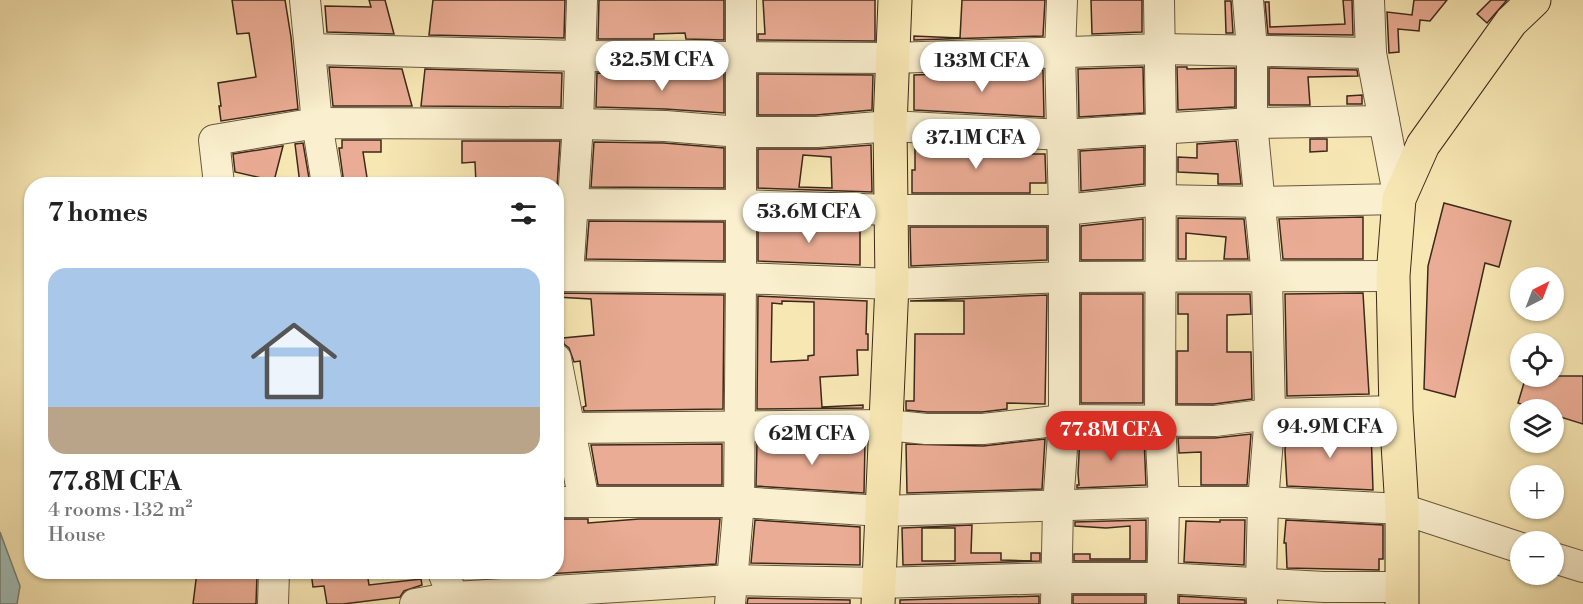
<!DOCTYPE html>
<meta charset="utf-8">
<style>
body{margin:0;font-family:"Libre Bodoni",serif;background:#f6f6f6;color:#222;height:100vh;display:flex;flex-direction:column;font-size:22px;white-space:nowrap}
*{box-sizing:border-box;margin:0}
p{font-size:20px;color:#767676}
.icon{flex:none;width:33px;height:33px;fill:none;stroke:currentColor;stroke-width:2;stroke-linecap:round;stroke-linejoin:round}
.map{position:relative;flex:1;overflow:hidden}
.details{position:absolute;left:24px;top:177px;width:540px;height:402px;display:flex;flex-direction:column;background:#fff;border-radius:24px;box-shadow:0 2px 4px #0004}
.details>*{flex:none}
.needle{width:39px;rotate:42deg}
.buttons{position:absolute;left:1510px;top:267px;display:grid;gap:12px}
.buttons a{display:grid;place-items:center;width:54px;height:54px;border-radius:50%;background:#fff;box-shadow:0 2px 4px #0004;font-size:30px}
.price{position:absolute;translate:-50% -51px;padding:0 14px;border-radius:21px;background:#fff;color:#222;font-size:20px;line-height:39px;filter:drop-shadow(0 2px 3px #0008)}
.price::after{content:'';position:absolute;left:50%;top:36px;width:18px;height:14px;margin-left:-9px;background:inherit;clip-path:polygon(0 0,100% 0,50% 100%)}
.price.active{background:#d93025;color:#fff}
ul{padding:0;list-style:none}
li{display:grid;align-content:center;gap:12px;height:318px;padding:0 24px}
li span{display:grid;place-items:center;height:186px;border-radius:18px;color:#555}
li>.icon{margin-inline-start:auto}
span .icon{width:108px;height:108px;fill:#fffc;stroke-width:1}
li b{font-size:26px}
h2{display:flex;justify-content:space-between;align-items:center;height:72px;padding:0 24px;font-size:26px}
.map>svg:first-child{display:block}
.water{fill:#a1beb7;stroke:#788279;stroke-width:1.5}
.building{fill:#eaac94;stroke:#3b291b;stroke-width:1.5;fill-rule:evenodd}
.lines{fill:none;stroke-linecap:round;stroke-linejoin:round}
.minor-casing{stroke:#6a5841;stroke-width:32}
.major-casing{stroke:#3b291b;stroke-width:35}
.minor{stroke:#faefce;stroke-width:30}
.major{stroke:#f7e7b3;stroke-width:33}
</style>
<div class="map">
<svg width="1583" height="604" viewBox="0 0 1583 604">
<rect width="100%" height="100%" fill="#f7e7b3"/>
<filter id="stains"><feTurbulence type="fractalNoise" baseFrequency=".00333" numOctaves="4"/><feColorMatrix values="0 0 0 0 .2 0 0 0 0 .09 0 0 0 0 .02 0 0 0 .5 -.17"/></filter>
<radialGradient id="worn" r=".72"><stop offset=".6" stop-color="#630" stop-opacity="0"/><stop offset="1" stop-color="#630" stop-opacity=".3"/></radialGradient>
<!-- water -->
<path class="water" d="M0,532l20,54 -3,18h-17z"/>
<!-- building -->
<g class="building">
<path d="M232,0h53l6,37 7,72 -77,12 -2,-15h2l-3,-23 38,-6 -7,-44 -12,1z"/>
<path d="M369,0h16l9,34 -67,-2 -2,-26 46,1z"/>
<path d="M433,0h132l-1,38 -135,-3z"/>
<path d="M599,0h125v40l-38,-1 -1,-6 -31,1v5h-56z"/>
<path d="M763,0h112v41l-117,-1v-6h7z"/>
<path d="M962,0h83l-2,36 -129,4v-4l46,2z"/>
<path d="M1091,0h51v32l-50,2z"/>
<path d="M1343,0h9l1,35 -85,-1 -3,-32h4l1,25 75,-3z"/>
<path d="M1414,0h33l-17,21 -10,-1 -1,11 -21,-2 1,23 -10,1 -2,-41 25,3z"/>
<path d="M1491,0h16l-20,23 -10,-9z"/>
<path d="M1225,1h6l2,32h-7z"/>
<path d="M329,67l73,2 10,37h-79z"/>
<path d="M1143,67l1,46 -65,4 -1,-48z"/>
<path d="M1177,67h10v2l48,-1v39l-57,3z"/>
<path d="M1269,68l88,2 1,6 -50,1 2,28h-41z"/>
<path d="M425,69l137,4 -1,34 -140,-1z"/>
<path d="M1043,70l1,47 -130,-7v-35z"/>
<path d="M597,73l127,1v39l-59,-4 -69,-2z"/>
<path d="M758,74l115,1 -1,35 -56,5h-58z"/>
<path d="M1362,95v9h-15v-8z"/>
<path d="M1310,139h17v12l-17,1z"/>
<path d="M342,140h39v12h-18l5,32h-24l-5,-36h3z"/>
<path d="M462,141h98l-3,46 -1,-3h-80l-1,-22 -13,1z"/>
<path d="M1236,141l5,43h-23v-10l-40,-2v-15l19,1v-14z"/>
<path d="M594,142l70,1 60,5v40l-133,-1z"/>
<path d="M303,143l7,41h-10l-5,-40z"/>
<path d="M871,145l1,47 -114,-4v-39h60zM803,155l28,2 1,31 -33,-1z"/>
<path d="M929,145l102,6v3h14l1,29h-16v10h-118v-23h3v-21h14z"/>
<path d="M283,146l-9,35 -39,-9 -2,-18z"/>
<path d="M1144,147v37l-63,7 -1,-40z"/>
<path d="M1444,203l67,18 -12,46 -14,-4 -30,134 -31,-8 4,-123z"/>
<path d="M1363,217v42h-80l-4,-40z"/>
<path d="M1178,218l66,1 4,40h-24l2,-22 -40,-4v26h-8z"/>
<path d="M1143,219v41h-62v-34z"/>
<path d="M589,221l135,1v39l-138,-2z"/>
<path d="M758,223l102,3v39l-102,-4z"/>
<path d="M910,227h137v33l-136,6z"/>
<path d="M556,293l168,2 -1,114 -139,2 -1,-4 3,-1 -6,-45 -6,1 -5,-14 -5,-4 -1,-6 31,-3 -3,-36 -35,-2z"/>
<path d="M1363,293l6,101 -82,2 -2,-102z"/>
<rect x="1081" y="294" width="62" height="109"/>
<path d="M1178,294h72l1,20 -24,1v37h24l1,47 -38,5h-37v-53h11v-37h-10z"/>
<path d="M1047,295l-2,109 -38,-1v6l-25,3h-55l-21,-2v-9h8l1,-67h49v-33h-54z"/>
<path d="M758,296l109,5 -1,33h2v16h-11l1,25 -38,2 2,30 41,-2v3l-106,1zM782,301l32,1v53l-6,1v4l-37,2 1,-59 10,1z"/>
<path d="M1526,376h57v48l-29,-9v-5h-16l-20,-7z"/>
<path d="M1371,429l2,61 -86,-4 -2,-35 1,-20z"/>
<path d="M1251,434l-4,51h-46v-33l-22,1 -1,-15h37z"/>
<path d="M1080,437l64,1 2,47 -69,3v-3h2l-1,-12z"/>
<path d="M1045,439l-3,50 -135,4 -1,-49 77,2z"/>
<path d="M865,442l-1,51 -108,-7 1,-43z"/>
<path d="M722,444v41h-124l-7,-40z"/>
<path d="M556,451l7,34h-7z"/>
<path d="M556,519h32v4l51,-4h81l-4,45 -240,14 -1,-6h81z"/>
<path d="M755,520l105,7v38l-109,-2z"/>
<path d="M1146,520v41h-72v-7h16v5h40v-33l-24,2 -31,-2v-4z"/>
<path d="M1220,520h25l-1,45 -60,-3 2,-41 34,1z"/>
<path d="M1286,520l97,5v34h-4v11l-92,-2 -1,-25h-2z"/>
<path d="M972,525l-1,28h30v7l30,1v-8h9v8l-137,4 -1,-37zM922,528h33v33h-33z"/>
<path d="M197,572h34v2h26l-1,30h-63z"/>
<path d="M311,572h56l2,13 52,-6 1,6 -18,6 -4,6 -57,7h-16l-3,-18 -11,1z"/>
<rect x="1073" y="595" width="72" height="9"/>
<path d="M1039,596v8h-139v-4z"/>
<path d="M1179,596l66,4v4h-66z"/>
<path d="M748,598l102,2v4h-103z"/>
</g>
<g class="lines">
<!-- minor casing -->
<g class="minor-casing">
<g id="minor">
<path d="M305,0l12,123 10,61"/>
<path d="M1159,0l2,128 -1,294 4,80 -2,102"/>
<path d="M1248,0l4,50v73l15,154 3,137 -7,88 -2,81 1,19"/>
<path d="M310,49l270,7 313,2 267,-9 211,4"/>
<path d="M219,184l-5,-44 103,-17 261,1 87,2 75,6h77l73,-6 172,9 190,-12 132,-2"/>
<path d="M556,204l184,1 151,5h173l96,-10 101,2 138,-3 -28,-146 -2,-53"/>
<path d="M556,276l185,2 151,6 172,-7 329,-1"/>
<path d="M568,276l10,-152 4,-124"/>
<path d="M556,359l28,142"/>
<path d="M569,428l318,-3 39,4h57l81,-9 151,1 55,-7 126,-3"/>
<path d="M556,502h183l143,9 282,-9h99l139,7 119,39"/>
<path d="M1554,558l29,9"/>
<path d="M443,572l13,32"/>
<path d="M273,604l1,-32"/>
<path d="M415,604l39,-7 277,-17 148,3 177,-5h107l161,9h78"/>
<path d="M730,604l9,-102 2,-224v-278"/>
<path d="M1056,604l2,-98 6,-86v-210l-4,-158 2,-52"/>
</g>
</g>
<!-- major casing -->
<g class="major-casing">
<g id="major">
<path d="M878,604l14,-320 -2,-158 5,-126"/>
<path d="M1402,604v-95l-6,-98 -3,-135 6,-77 24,-54 88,-123 23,-22"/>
</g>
</g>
<!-- minor -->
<use href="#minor" class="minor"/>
<!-- major -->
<use href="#major" class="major"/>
</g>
<rect width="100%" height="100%" filter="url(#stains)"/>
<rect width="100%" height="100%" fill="url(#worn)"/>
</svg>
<div class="buttons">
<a><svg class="needle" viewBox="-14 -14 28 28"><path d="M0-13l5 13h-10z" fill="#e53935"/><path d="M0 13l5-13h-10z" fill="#767676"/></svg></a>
<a><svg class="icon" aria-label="locate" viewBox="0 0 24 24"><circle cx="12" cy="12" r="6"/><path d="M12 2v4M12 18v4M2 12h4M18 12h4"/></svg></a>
<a><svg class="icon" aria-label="layers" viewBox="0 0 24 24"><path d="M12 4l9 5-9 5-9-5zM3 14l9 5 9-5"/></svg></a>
<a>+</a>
<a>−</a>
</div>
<b class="price" style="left:662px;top:92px">32.5M CFA</b>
<b class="price" style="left:982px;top:93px">133M CFA</b>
<b class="price" style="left:976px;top:170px">37.1M CFA</b>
<b class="price" style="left:809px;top:244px">53.6M CFA</b>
<b class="price" style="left:1330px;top:459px">94.9M CFA</b>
<b class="price active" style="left:1111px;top:462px">77.8M CFA</b>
<b class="price" style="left:812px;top:466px">62M CFA</b>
<section class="details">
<h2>7 homes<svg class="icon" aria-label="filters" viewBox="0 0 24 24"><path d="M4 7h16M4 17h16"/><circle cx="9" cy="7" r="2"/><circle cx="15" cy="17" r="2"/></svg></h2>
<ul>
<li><span style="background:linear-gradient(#a9c7e8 75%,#b9a48a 0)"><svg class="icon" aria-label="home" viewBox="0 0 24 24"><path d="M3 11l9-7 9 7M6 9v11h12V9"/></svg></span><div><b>77.8M CFA</b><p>4 rooms · 132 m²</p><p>House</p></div></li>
</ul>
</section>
</div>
